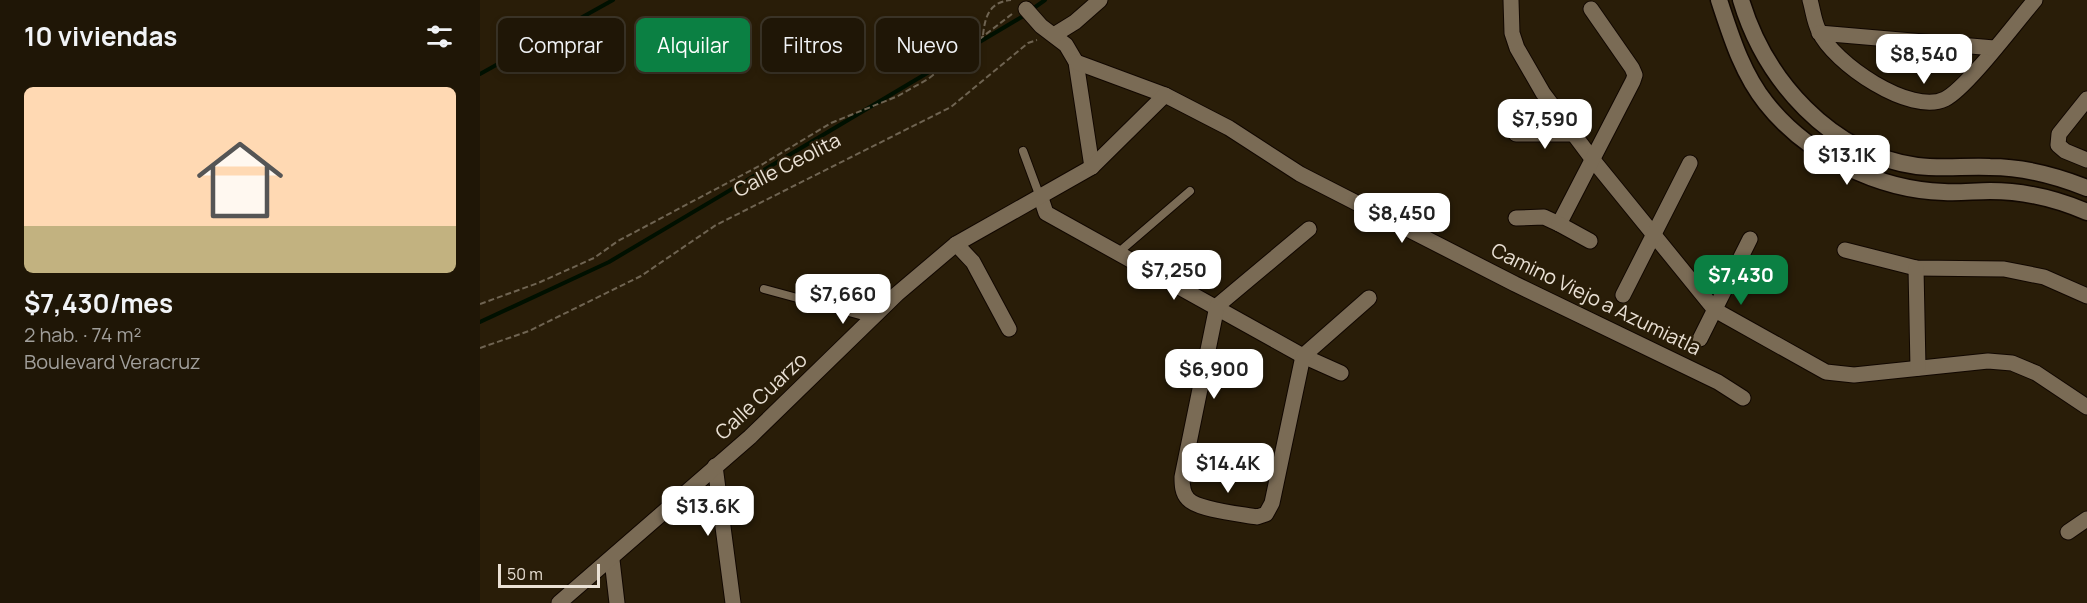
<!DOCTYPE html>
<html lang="es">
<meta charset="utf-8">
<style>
body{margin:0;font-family:Manrope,sans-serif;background:#271f10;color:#f1f3f6;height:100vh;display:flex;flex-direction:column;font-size:22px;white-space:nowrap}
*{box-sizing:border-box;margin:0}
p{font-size:20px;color:#a19f9b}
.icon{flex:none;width:33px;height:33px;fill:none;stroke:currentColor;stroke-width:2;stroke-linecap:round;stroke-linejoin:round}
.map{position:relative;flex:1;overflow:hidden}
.side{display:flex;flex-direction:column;background:#1f1606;width:480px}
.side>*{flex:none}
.banner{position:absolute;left:18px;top:18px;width:570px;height:54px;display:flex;gap:12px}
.scale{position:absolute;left:18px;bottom:15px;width:102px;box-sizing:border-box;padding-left:6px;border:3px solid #eae1d5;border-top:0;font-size:16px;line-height:21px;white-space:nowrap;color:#eae1d5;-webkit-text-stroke:4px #291d08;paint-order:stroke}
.price{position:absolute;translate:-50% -51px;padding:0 14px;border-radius:12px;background:#fff;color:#222;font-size:20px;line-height:39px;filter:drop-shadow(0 2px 3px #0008)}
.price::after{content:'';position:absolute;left:50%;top:36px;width:18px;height:14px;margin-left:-9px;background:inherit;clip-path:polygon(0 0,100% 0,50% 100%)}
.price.on{background:#0b8043;color:#fff}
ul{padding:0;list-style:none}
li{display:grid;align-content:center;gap:12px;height:318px;padding:0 24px}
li+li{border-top:2px solid #3c3528}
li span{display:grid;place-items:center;height:186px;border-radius:9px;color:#555}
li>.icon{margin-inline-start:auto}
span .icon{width:108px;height:108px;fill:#fffc;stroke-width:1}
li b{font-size:26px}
h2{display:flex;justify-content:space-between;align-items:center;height:72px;padding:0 24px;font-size:26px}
.pill{padding:0 21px;border-radius:9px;background:#1f1606;box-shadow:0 3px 9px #0003,0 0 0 2px #3c3528;font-size:21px;line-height:54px}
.pill.on{background:#0b8043;color:#fff}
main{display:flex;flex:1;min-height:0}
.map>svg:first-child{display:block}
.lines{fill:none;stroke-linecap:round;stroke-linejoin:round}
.stream{stroke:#001000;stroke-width:4}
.service-casing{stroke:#110700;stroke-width:10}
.minor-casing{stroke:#110700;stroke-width:17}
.tertiary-casing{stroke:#110700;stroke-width:19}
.path{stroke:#6f6452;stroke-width:2;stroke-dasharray:6 3;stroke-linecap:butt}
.service{stroke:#7a6b55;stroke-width:8}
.minor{stroke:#7a6b55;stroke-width:15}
.tertiary{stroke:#7a6b55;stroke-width:16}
.labels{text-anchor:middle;stroke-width:4.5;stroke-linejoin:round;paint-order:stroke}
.street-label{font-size:20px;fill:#eae1d5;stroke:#291d08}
</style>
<main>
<section class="side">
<h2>10 viviendas<svg class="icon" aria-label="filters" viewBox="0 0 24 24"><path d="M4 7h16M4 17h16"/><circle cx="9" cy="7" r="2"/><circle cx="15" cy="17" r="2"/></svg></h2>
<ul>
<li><span style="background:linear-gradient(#ffd9b3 75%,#c2b280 0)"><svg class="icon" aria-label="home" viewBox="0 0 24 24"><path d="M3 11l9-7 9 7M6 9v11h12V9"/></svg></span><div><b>$7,430/mes</b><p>2 hab. · 74 m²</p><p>Boulevard Veracruz</p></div></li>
</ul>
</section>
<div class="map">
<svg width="1607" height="603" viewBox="0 0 1607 603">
<rect width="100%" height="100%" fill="#291d08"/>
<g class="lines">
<!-- stream -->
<g class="stream">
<path d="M551,10l14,-10"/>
<path d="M0,74l133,-74"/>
<path d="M0,322l129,-60 416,-247"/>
</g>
<!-- service casing -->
<g class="service-casing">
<g id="service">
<path d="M543,151l17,46"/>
<path d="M639,252l71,-61"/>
<path d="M284,289l107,29"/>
</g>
</g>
<!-- minor casing -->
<g class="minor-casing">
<g id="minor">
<path d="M1031,0l1,33 5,15 26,45 50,67 122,150 111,62 28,3 134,-14 24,2 24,10 51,34"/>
<path d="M1330,0c3,10 4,22 9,31 14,32 92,85 126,68 21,-10 72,-78 90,-99"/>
<path d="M546,9l15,17 25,19 10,17 16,105"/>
<path d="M1339,33l175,15"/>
<path d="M574,35l21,-13 25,-22"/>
<path d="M596,62l89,33 64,33 71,46 215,110 203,98 25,16"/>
<path d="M1607,99l-28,35 -1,11 7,6 22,9"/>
<path d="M1036,134h57"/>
<path d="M561,198l5,15 257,143 38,17"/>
<path d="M1036,218l28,-1 15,7 74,-143 2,-6 -3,-7 -41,-59"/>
<path d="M1079,224l31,17"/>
<path d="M829,229l-92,77 -35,171c0,7 0,16 6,22 10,11 53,15 69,18l9,-3 6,-11 31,-147 66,-58"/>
<path d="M476,244l17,18 36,67"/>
<path d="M1365,250l71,18 88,1 40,8 43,19"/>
<path d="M1436,268l2,100"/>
<path d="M1143,295l67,-132"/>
<path d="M1220,339l50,-100"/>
<path d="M235,466l18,137"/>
<path d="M1588,532l19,-13"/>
<path d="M132,560l5,43"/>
<path d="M79,603l191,-166 147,-143 59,-50 136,-77 73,-72"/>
</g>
</g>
<!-- tertiary casing -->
<g class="tertiary-casing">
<g id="tertiary">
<path d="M1239,0c12,36 23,73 47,103 41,52 112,87 178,89 15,1 31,-1 46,-1 33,0 67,8 97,21"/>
<path d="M1261,0c24,80 89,154 176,166 24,3 48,0 73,1 32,0 67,9 97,21"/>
</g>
</g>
<!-- path -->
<g class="path">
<path d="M503,35c2,-18 6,-33 28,-35"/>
<path d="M0,304l58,-21 56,-25 24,-17 145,-77 68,-41 67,-27 30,-17 84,-65"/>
<path d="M0,348l49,-17 112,-55 75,-51 235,-118 77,-64 9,-3"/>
</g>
<!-- service -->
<use href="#service" class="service"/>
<!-- minor -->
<use href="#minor" class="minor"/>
<!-- tertiary -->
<use href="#tertiary" class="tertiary"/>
</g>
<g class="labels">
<!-- street labels -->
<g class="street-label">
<text transform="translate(307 165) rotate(-27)" y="7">Calle Ceolita</text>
<text transform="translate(1116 299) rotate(26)" y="7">Camino Viejo a Azumiatla</text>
<text transform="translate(281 396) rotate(-43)" y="7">Calle Cuarzo</text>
</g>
</g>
</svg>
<div class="scale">50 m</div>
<b class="price" style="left:1444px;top:85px">$8,540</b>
<b class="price" style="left:1065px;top:150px">$7,590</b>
<b class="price" style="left:1367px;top:186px">$13.1K</b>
<b class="price" style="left:922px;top:244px">$8,450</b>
<b class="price" style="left:694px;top:301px">$7,250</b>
<b class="price on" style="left:1261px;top:306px">$7,430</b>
<b class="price" style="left:363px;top:325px">$7,660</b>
<b class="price" style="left:734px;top:400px">$6,900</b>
<b class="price" style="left:748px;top:494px">$14.4K</b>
<b class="price" style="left:228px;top:537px">$13.6K</b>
<div class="banner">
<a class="pill">Comprar</a>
<a class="pill on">Alquilar</a>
<a class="pill">Filtros</a>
<a class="pill">Nuevo</a>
</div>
</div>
</main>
